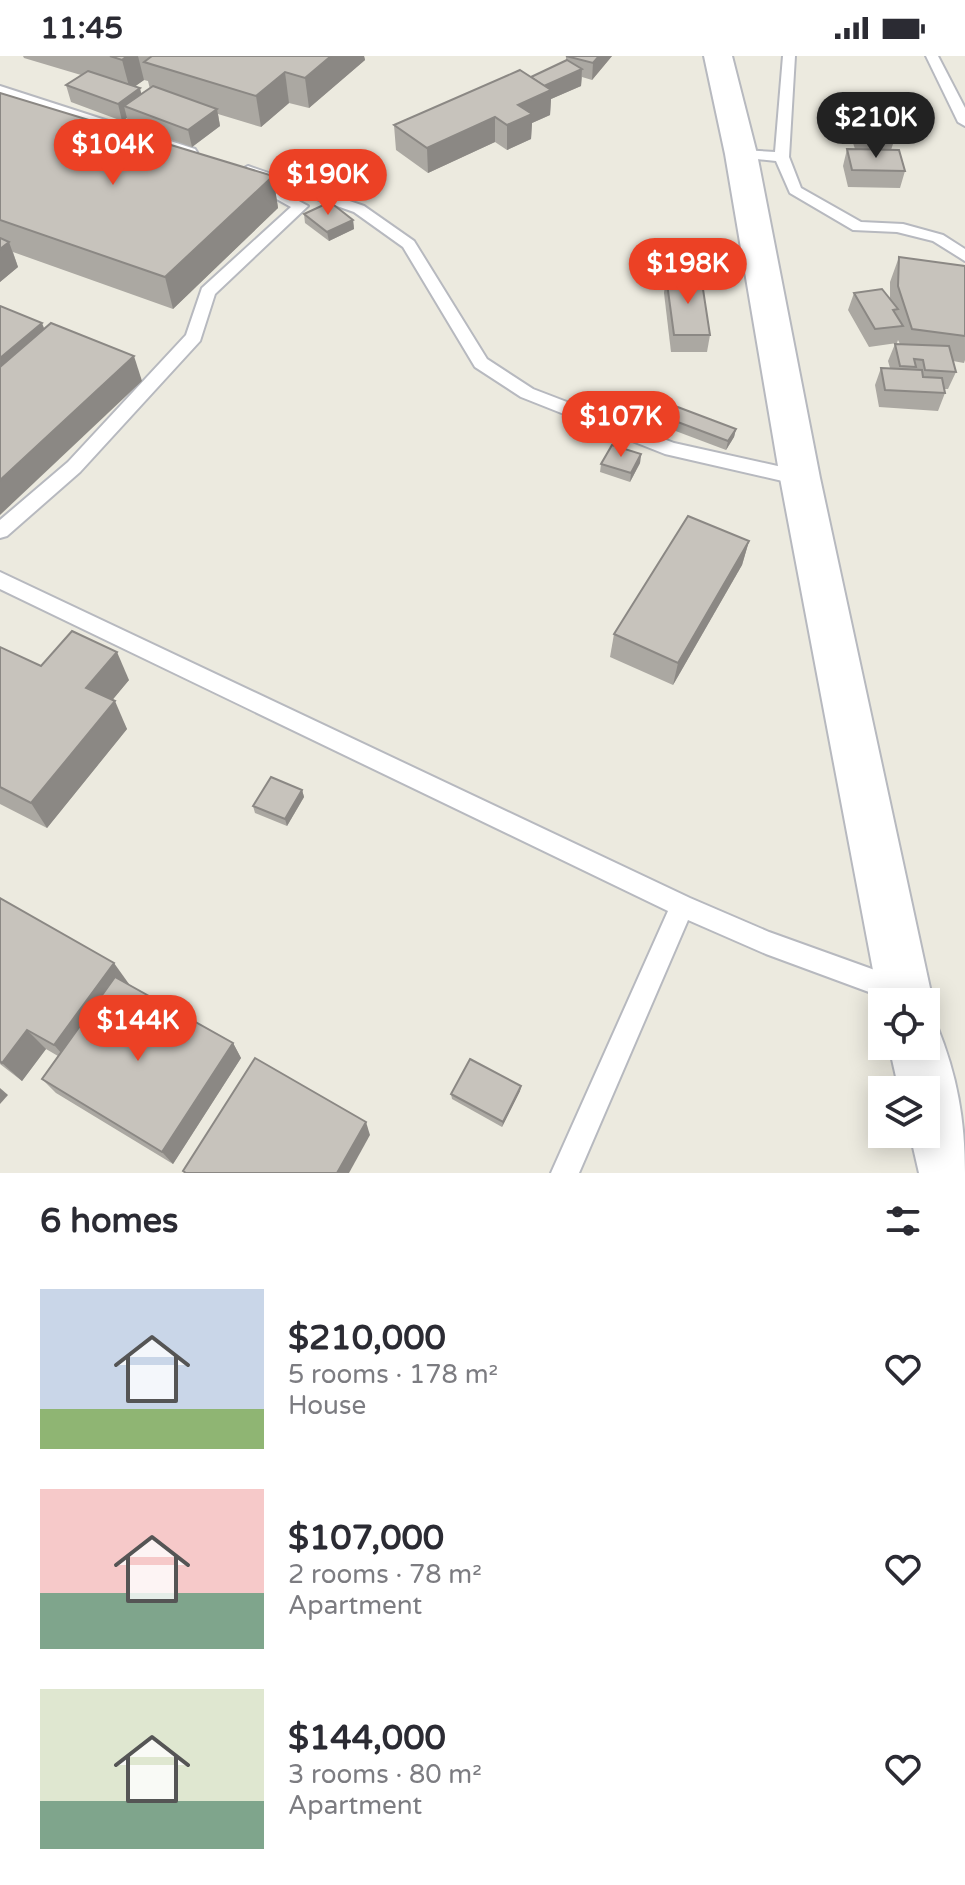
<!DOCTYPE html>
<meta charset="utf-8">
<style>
body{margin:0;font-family:"Varela Round",sans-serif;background:#f7f7f7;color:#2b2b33;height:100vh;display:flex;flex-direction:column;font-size:30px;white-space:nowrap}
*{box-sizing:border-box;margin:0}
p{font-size:26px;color:#7c7c81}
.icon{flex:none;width:44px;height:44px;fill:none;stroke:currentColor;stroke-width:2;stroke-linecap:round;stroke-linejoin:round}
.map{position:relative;height:1117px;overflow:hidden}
.panel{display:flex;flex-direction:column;background:#fff;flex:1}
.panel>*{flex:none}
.buttons{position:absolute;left:868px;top:932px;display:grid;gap:16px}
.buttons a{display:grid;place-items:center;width:72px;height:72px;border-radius:0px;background:#fff;box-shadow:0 4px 20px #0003;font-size:40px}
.price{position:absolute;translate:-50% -68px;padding:0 18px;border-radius:28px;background:#ec4125;color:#fff;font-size:26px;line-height:52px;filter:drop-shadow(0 2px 4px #0008)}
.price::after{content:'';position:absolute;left:50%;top:48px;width:24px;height:18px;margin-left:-12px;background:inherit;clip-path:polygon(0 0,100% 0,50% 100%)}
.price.on{background:#222;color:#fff}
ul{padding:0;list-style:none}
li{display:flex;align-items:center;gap:24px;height:200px;padding:0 40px}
li span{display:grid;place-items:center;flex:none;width:224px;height:160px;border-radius:0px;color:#555}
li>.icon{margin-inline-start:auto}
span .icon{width:96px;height:96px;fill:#fffc;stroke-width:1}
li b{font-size:34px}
h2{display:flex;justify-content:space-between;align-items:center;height:96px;padding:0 40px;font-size:34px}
.status{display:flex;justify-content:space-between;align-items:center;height:56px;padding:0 40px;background:#fff;direction:ltr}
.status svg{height:22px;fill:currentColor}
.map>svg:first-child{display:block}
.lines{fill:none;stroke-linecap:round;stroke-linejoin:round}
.service-casing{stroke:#b7b9bf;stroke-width:4}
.tertiary-casing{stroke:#b7b9bf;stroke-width:4}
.service{fill:#fff;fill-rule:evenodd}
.tertiary{fill:#fff;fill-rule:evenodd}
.wall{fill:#aba8a2;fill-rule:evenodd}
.shaded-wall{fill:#8b8884}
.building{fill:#c7c3bc;stroke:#8b8884;stroke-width:2}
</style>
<div class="status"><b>11:45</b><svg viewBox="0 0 49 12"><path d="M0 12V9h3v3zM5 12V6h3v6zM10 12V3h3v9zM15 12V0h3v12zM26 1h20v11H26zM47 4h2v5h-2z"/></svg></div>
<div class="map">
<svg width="965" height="1117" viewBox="0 0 965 1117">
<rect width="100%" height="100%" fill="#eceadf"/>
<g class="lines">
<!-- service casing -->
<g class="service-casing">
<g id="service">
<path d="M783,0h12l-6,101 12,31 60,34 42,2 40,11 22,14v12l-32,-20 -36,-9 -44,-2 -63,-37 -14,-32 -40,-4v-6l5,-1 34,2z"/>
<path d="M926,0h12l27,52v18l-7,-4z"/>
<path d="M0,30l195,63 2,3 -12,3 -185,-61z"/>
<path d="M248,110l116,40 50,35 73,118 46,30 141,54 126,28 9,7 -9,7 -135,-31 -144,-57 -46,-30 -72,-120 -49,-35 -111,-39 -2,-3z"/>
<path d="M260,124l48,26 -93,88 -15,47 -120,131 -73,64 -7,2v-18l68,-58 118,-127 16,-47 89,-81 -36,-20 -2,-3z"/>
<path d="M0,516l690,326 79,34 139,50 3,9 -3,9 -12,2 -130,-48 -78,-34 -109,253h-28l117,-262 -668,-322z"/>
</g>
</g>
<!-- tertiary casing -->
<g class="tertiary-casing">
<g id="tertiary">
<path d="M704,0h28l25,98 63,324 113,524 -7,18v-18h-44v8l-3,-8 -99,-524 -55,-324z"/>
<path d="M926,966l11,4c20,49 28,94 28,147h-46l-9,-39h16v-44h-27l-10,-44h37z"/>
</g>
</g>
<!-- service -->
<use href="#service" class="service"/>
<!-- tertiary -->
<use href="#tertiary" class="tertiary"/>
</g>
<!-- wall -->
<g class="wall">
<path d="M23,0h341l1,4 -56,48 -20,-5 -28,24 -43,-13 2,12 -28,21 -64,-23 -1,-6 -5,3 -51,-19 -5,-17 15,-10 -57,-17zM144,24l4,1 2,8 -8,5 -7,-8z"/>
<path d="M566,0h46l-20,24 -10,-3 -1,9 -30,13 -1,16 -18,8 -1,16 -24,11 -12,-8 -67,31 -32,-23 -2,-25 137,-48 35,-17z"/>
<path d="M0,37l273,83 5,32 -105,101 -160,-57 5,15 -18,15z"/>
<path d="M897,50l28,16 -3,9 -10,-1 1,4 -3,9 -11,-1 -5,-27z"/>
<path d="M838,57l56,28 -3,9 14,21 -5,17 -52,-1 -5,-21 4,-17h8l-3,-9h-16l-2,-10z"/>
<path d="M304,158l49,6 1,9 -25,12 -24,-18z"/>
<path d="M899,201l66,9v94l-1,3 -11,-2 3,11 -8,17h-4l1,4 -7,18 -59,-4 -4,-22 6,-17h9l-2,-7 7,-17h5l-2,-4 -1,3 -28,4 -21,-37 6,-17 36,6v-17z"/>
<path d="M666,220l44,59 -3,17h-36l-7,-59z"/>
<path d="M670,348l-1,9 -9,13 -27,-10 1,-9z"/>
<path d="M667,362l69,11 -2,8 -8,13 -61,-23z"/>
<path d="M641,398l-1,9 -10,19 -30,-10 1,-8z"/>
<path d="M749,485l-7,24 -69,120 -63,-28 4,-23z"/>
<path d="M0,591l41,19 88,14 -17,20 15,29 -80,99 -47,-24z"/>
<path d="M302,734l2,7 -17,29 -32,-13 -2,-7z"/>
<path d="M0,842l128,87 105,58 8,15 -68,106 -117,-71 -14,-14 16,-23 -12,-7 -24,32 -22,-17z"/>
<path d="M521,1030l-1,5 -18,36 -50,-28 -1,-5z"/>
</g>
<!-- shaded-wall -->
<g class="shaded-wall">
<path d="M127,0h11l6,24 -14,10 -8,-30z"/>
<path d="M331,0h33l1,4 -56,48 -4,-30z"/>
<path d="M599,0h13l-20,24 1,-17z"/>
<path d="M582,13l-1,17 -30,13 -1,16 -18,8 -1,16 -24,11v-25l11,-20 24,-18z"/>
<path d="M285,16l4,31 -28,24 -5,-31z"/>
<path d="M140,32l4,17 -20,1 3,12 -5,3 -4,-17z"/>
<path d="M217,53l3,17 -28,21 -4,-17z"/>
<path d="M495,61v25l-67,31 -1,-25z"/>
<path d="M273,120l5,32 -105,101 -8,-32z"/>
<path d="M353,164l1,9 -25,12 -2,-9z"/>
<path d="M9,186l9,25 -18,15v-33z"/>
<path d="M42,267l10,25 -52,44v-34z"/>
<path d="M134,300l8,25 -142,134v-35z"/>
<path d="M670,348l-1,9 -9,13 1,-8z"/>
<path d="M736,373l-2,8 -8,13 2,-9z"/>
<path d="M641,398l-1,9 -10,19 1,-9z"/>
<path d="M749,485l-7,24 -69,120 5,-22z"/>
<path d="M117,596l12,28 -29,35 -14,-27z"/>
<path d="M115,645l12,28 -80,99 -16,-25z"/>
<path d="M302,734l2,7 -17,29 -2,-7z"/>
<path d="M114,907l15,21 -58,80 -17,-19z"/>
<path d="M27,974l19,19 -24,32 -20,-18z"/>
<path d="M233,987l8,15 -68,106 -11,-12z"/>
<path d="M521,1030l-1,5 -18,36 1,-5z"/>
<path d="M0,1032l8,7 -8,9z"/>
<path d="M366,1066l4,13 -21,38h-12z"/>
</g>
<!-- building -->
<g class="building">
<path d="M110,0h17l-5,4z"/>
<path d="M152,0h179l-26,22 -20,-6 -29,24 -112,-34z"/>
<path d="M566,0h33l-6,7z"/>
<path d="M567,4l15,9 -38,17 -13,-9z"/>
<path d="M520,14l31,20 -33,15 14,9 -25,11 -12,-8 -68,31 -33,-23z"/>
<path d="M88,15l52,17 -22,16 -52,-19z"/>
<path d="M153,30l64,23 -29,21 -64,-24z"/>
<path d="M0,37l273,83 -108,101 -165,-57z"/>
<path d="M897,50l10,1 1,7h16l1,8 -15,-1 3,13h-11z"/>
<path d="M838,57l48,1 8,27 -32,-1 -5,-17h-17z"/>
<path d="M847,93l52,1 6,21 -53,-1z"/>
<path d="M330,146l23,18 -26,12 -23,-18z"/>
<path d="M0,182l9,4 -9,7z"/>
<path d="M899,201l66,9v70l-53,-7 -14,-43z"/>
<path d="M666,220h35l9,59h-36z"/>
<path d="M882,233l16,20 -5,1 10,16 -28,3 -21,-36z"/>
<path d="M0,250l42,17 -42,35z"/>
<path d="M51,267l83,33 -134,124v-113z"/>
<path d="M895,288l54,2 7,26 -31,-2 -2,-10 -9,-1 2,8 -16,-1z"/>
<path d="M881,312l41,2 1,7 19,1 3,15 -60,-3z"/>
<path d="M644,338l26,10 -9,14 -27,-11z"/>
<path d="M675,350l61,23 -8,12 -61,-23z"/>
<path d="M612,389l29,9 -10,19 -30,-9z"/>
<path d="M688,460l61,25 -71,122 -64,-29z"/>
<path d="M72,575l45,21 -31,36 29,13 -84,102 -31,-16v-140l41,19z"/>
<path d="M271,721l31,13 -17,29 -32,-13z"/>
<path d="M0,842l114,65 -60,82 -27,-15 -25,33 -2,-2z"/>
<path d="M115,921l118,66 -71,109 -120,-73z"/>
<path d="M255,1002l111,64 -29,51h-151l-3,-2z"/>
<path d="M470,1003l51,27 -18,36 -52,-28z"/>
</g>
</svg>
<div class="buttons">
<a><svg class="icon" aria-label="locate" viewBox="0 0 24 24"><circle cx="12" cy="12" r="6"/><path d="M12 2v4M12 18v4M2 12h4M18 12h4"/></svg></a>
<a><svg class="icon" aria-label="layers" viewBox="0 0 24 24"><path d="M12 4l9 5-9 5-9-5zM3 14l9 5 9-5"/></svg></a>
</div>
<b class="price on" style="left:876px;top:104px">$210K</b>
<b class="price" style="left:113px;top:131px">$104K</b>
<b class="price" style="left:328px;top:161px">$190K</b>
<b class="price" style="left:688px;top:250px">$198K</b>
<b class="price" style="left:621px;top:403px">$107K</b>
<b class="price" style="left:138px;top:1007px">$144K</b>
</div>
<section class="panel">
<h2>6 homes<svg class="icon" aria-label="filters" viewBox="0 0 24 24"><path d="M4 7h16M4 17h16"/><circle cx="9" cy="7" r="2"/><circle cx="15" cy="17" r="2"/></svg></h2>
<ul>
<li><span style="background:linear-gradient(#c9d6e8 75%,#8fb573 0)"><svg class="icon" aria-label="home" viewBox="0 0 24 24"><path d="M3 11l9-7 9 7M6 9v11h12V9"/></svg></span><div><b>$210,000</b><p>5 rooms · 178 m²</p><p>House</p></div><svg class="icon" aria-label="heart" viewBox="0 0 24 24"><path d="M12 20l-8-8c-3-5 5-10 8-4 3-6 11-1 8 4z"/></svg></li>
<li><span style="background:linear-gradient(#f6c9c9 65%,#7fa58c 0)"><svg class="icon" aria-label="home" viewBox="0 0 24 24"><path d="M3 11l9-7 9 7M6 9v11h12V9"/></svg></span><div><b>$107,000</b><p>2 rooms · 78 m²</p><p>Apartment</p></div><svg class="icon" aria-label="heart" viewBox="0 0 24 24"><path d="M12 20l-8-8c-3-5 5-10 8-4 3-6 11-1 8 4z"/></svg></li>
<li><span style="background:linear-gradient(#dfe7d0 70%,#7fa58c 0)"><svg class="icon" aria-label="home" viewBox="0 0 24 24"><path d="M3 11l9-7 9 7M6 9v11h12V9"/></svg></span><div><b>$144,000</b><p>3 rooms · 80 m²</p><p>Apartment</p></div><svg class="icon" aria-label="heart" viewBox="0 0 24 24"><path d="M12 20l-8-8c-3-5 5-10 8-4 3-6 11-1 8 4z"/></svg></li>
</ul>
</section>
